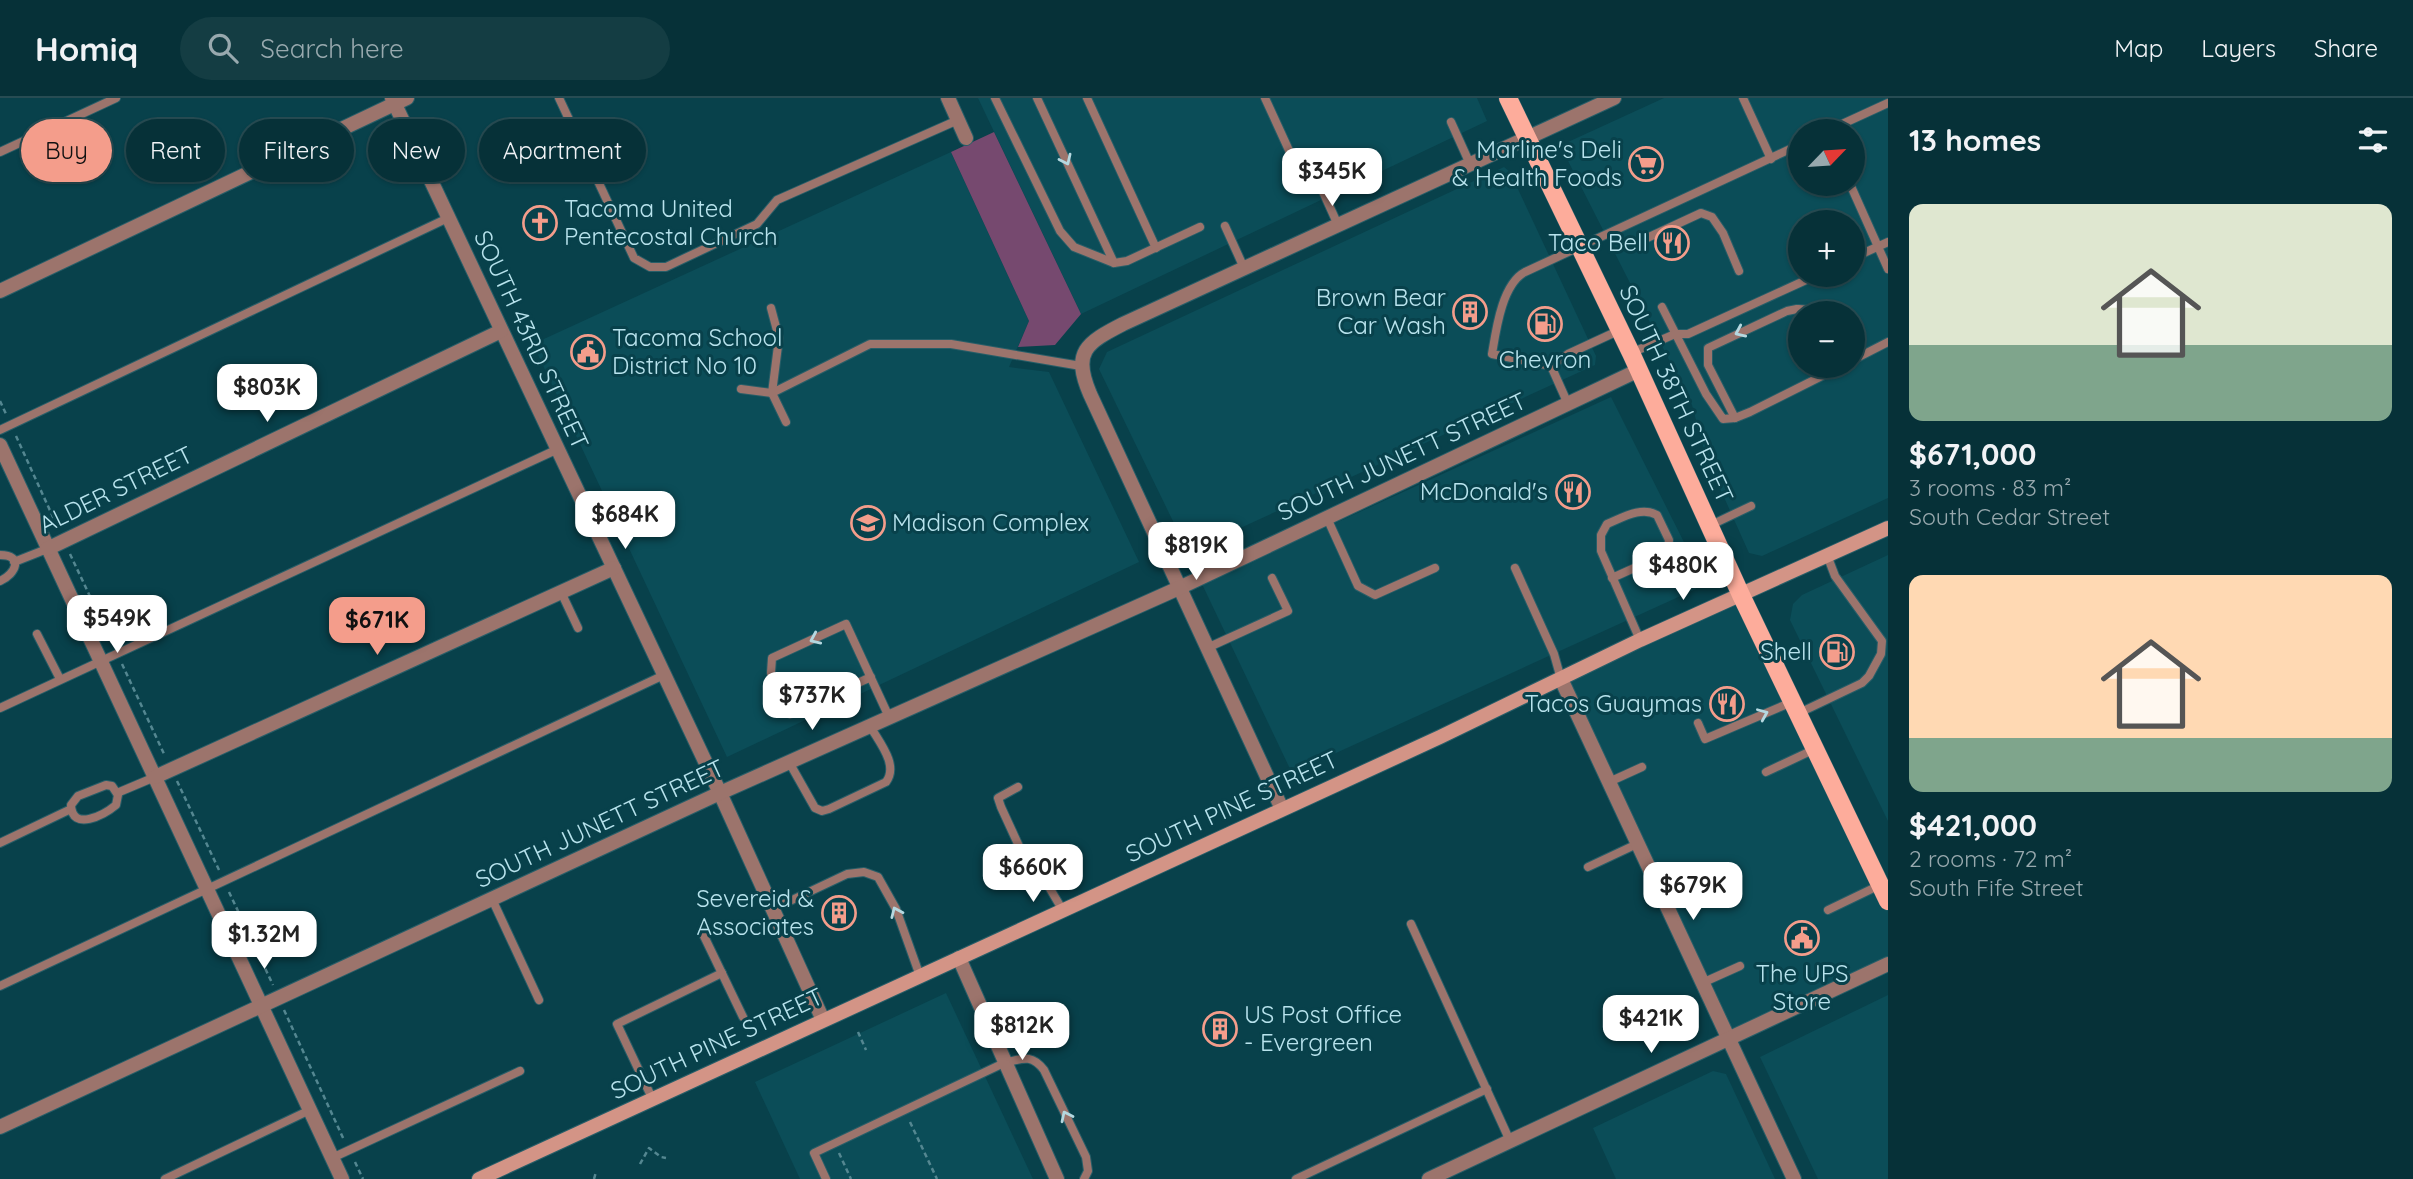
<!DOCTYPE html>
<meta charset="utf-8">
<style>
body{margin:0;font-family:Quicksand,sans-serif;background:#143d43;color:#f1f3f6;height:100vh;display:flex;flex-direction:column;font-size:26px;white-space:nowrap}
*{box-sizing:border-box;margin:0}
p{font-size:23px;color:#98a9ae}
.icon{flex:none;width:38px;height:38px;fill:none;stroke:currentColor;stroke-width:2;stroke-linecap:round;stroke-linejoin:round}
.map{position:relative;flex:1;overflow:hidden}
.sheet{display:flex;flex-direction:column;background:#063138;width:525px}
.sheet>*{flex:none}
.guide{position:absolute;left:21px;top:21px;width:665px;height:63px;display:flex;gap:14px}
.needle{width:46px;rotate:65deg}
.buttons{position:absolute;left:1788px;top:21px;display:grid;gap:14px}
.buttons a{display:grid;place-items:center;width:77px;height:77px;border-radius:50%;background:#063138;box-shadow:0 2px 5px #0004,0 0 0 2px #274c53;font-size:35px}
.price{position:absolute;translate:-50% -60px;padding:0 16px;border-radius:14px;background:#fff;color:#222;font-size:23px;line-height:46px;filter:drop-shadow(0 2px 4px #0008)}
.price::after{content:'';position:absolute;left:50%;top:42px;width:21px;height:16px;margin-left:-10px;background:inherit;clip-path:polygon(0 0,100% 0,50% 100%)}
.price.on{background:#f49d8b;color:#111}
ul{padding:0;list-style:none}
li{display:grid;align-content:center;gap:14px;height:371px;padding:0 21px}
li span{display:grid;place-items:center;height:217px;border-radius:14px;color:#555}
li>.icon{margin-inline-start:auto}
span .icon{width:126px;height:126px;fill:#fffc;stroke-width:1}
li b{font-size:30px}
h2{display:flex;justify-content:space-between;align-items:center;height:84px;padding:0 21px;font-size:30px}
.chip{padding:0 24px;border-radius:32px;background:#063138;box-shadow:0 2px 5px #0004,0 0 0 2px #274c53;font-size:24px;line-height:63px}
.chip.on{background:#f49d8b;color:#111}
header{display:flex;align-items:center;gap:42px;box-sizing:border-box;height:98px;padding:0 35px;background:#063138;border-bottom:2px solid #274c53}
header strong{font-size:33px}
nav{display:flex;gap:38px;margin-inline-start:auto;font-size:24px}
.search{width:490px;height:63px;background:#143d43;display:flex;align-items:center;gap:18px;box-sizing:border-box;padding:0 24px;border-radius:38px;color:#98a9ae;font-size:26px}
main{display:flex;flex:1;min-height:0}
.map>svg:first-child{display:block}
.built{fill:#0b4d58;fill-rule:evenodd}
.green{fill:#76496f}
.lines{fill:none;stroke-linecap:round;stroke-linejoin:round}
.service-casing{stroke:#285e68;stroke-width:10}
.minor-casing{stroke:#285e68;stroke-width:16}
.secondary-casing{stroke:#285e68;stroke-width:16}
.primary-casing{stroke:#285e68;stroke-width:19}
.path{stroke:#548791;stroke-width:2.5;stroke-dasharray:5 3.5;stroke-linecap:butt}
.service{stroke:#9c746c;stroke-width:8}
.minor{stroke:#9c746c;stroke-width:14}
.secondary{stroke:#d39486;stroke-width:14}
.primary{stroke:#fdac9b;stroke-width:18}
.oneway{stroke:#b5d8e0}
.labels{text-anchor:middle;stroke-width:6;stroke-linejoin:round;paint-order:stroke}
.poi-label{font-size:24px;fill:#b8e3ed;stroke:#08414b;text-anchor:end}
.street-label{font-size:24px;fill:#b8e3ed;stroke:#08414b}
</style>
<header>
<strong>Homiq</strong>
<div class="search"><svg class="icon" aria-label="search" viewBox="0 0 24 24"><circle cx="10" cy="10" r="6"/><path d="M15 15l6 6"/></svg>Search here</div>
<nav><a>Map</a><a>Layers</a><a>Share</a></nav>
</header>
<main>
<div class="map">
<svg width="1888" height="1081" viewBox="0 0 1888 1081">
<rect width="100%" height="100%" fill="#08414b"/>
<!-- built -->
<g class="built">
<path d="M978,0h499l10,23 -406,193z"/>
<path d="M1664,0h224v400l-126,58 -13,-3 -43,-96 -14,-52 -127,-250 3,-13zM1801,33h52v53h-52zM1801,124h52v53h-52zM1801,215h52v53h-52z"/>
<path d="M951,54l78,169 -20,46 40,5 90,190 -412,195 -194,-413z"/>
<path d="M1504,69l6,5 86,184 -1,9 -407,187 -89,-183 8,-17z"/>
<path d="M1611,299l90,179 -5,13 -404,184 -90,-189z"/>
<path d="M1888,457v266l-98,-201 3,-16 9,-9z"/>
<path d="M1741,497l147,306v63l-160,73 -167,-358z"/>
<path d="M946,895l87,186h-233l-45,-97z"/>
<path d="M1888,897v184h-70l-58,-122z"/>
<path d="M1713,973l13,3 49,105h-159l-23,-51z"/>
</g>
<!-- green -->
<path class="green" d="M994,34l87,182 -26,31 -37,2 11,-26 -78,-169z"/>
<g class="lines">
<!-- service casing -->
<g class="service-casing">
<g id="service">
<path d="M559,0l75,160 16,9h16l91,-43 20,-24 181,-80"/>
<path d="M995,0l65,133 14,16 40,16 13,-2 73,-34"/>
<path d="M1037,0l77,165"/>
<path d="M1087,0l69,150"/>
<path d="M1265,0l33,72 21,13 19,42"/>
<path d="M1743,0l28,61"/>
<path d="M1451,24l19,42"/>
<path d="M1827,33l61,-28"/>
<path d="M0,54l116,-54"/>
<path d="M1850,86l38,85"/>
<path d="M1225,128l19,42"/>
<path d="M1634,146l67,-31 11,4 11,16 16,38"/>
<path d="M1853,160l35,-16"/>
<path d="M1662,209l44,87 17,25 12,-1 15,-6 92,-46"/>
<path d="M771,210l8,30 -7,55 14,29"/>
<path d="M1798,211l14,1 6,3"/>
<path d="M1631,255l44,-19h13l129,-59"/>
<path d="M1853,262l35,-18"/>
<path d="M1551,268l17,-12 52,-24"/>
<path d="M741,291l31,4 98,-49h81l130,22"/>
<path d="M1568,306l-17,-38 -59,-12c4,-24 10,-70 33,-82l276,-128"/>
<path d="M1735,320l-27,-53v-17l79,-37 10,-2 5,4"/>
<path d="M0,332l448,-212"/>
<path d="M1327,420l31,68 17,9 60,-27"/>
<path d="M1709,428l42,-20"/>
<path d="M0,457c24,0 16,19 0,26"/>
<path d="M14,464l33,-13"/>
<path d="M1515,470l39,86 7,25"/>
<path d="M1612,480l49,-22 7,-6 1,-10 -12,-25c-16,-9 -35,3 -50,9l-6,11v16l39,89"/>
<path d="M561,494l17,36"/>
<path d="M37,536l23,45"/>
<path d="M1207,550l81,-37 -16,-33"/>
<path d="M871,579l-81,37 -19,-41 1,-15 74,-34 43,93"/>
<path d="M0,610l558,-259"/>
<path d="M1799,615l63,-30 7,-7 12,-22 1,-13 -47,-65 -8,-21"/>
<path d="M1698,625l7,16 87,-37"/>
<path d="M789,664l26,46 7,3 7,-2 57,-27c13,-17 -7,-40 -16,-56"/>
<path d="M1766,674l49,-23"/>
<path d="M1609,684l33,-15"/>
<path d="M106,687l6,1 6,9 -2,10c-12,10 -44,27 -45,0l7,-9z"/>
<path d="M1018,689l-20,11 3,9 29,63 19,17 13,22"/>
<path d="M117,695l38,-16"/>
<path d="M0,745l71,-34"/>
<path d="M1588,769l49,-23"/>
<path d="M492,801l47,101"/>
<path d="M773,811l74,-35 17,-2 14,5 18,32 24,67"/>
<path d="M1828,812l52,-25"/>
<path d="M1411,826l99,217"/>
<path d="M703,836l40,83"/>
<path d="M1702,885l38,-17"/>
<path d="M0,888l664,-311"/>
<path d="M652,1000l-35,-74 105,-51"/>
<path d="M332,1060l188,-87"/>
<path d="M165,1081l145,-69"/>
<path d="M826,1081l-12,-26 190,-90c18,-4 27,-10 40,7l42,87 2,14 -4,8"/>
<path d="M1296,1081l191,-90"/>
</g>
</g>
<!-- minor casing -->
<g class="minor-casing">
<g id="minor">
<path d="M392,0l328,695 103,227"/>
<path d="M948,0l18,40"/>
<path d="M0,193l407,-193"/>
<path d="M0,347l342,734"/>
<path d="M47,451l454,-218"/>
<path d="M1561,581l233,500"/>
<path d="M155,679l459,-209"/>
<path d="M1282,711l-192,-415c-18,-42 -4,-51 33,-70l491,-226"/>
<path d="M959,860l98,221"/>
<path d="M0,1029l720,-334 459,-205 460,-218"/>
<path d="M1429,1081l459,-215"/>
</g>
</g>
<!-- secondary casing -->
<g class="secondary-casing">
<path id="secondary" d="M479,1081l961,-442 200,-97 248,-112"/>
</g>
<!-- primary casing -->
<g class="primary-casing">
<path id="primary" d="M1508,0l123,255 110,242 147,306"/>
</g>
<!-- path -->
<g class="path">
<path d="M0,303l6,13"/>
<path d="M16,338l42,92"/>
<path d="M70,456l42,89"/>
<path d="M122,566l43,92"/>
<path d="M177,683l42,89"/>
<path d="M229,794l44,93"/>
<path d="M284,912l60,130"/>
<path d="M858,934l8,18"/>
<path d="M910,1024l27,57"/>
<path d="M839,1055l12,26"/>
<path d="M355,1064l8,17"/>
<path d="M640,1066l9,-16 12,9 5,1"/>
<path d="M594,1081l2,-7"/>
</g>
<!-- service -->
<use href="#service" class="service"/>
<!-- minor -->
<use href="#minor" class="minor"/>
<!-- secondary -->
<use href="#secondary" class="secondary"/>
<!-- primary -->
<use href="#primary" class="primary"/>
</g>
<!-- one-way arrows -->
<defs><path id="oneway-chevron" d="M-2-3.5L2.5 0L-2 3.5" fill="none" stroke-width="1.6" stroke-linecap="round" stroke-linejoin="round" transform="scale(1.75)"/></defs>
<g class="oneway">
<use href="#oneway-chevron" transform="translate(1066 62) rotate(65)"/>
<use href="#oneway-chevron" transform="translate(1740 234) rotate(156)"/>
<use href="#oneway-chevron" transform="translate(815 541) rotate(156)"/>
<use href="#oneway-chevron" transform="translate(1763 616) rotate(-23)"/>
<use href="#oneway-chevron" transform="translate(896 814) rotate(-114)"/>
<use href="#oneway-chevron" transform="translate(1066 1018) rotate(-116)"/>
</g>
<!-- icons -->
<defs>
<g id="supermarket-ring" transform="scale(1.75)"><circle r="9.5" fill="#08414b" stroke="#f49d8b" stroke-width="1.5"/><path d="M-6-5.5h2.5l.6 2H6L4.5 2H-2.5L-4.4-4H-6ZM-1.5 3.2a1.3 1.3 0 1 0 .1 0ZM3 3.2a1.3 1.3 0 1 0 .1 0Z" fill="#f49d8b"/></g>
<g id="church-ring" transform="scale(1.75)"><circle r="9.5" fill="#08414b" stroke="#f49d8b" stroke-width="1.5"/><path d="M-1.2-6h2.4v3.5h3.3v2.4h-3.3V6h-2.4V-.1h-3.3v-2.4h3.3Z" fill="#f49d8b"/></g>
<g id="restaurant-ring" transform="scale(1.75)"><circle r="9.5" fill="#08414b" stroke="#f49d8b" stroke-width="1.5"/><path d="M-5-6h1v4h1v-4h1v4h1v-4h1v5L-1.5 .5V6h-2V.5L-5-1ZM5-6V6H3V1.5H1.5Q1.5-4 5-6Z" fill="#f49d8b"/></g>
<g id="building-ring" transform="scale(1.75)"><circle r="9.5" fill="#08414b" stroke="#f49d8b" stroke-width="1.5"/><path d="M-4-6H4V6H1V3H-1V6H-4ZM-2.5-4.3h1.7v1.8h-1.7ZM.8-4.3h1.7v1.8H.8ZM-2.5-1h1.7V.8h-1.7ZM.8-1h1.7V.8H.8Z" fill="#f49d8b"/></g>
<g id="fuel-ring" transform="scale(1.75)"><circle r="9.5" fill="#08414b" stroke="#f49d8b" stroke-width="1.5"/><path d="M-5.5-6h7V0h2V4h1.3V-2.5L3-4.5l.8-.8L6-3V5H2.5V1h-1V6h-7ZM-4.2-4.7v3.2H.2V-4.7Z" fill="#f49d8b"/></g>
<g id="civic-ring" transform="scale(1.75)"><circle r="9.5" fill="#08414b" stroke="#f49d8b" stroke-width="1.5"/><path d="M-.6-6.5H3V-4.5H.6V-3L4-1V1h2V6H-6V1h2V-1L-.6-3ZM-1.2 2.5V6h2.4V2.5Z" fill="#f49d8b"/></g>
<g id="school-ring" transform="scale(1.75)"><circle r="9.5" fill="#08414b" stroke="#f49d8b" stroke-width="1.5"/><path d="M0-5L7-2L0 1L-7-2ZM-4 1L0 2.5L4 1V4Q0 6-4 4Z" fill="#f49d8b"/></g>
</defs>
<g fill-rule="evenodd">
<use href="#supermarket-ring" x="1646" y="66"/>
<use href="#church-ring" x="540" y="125"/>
<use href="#restaurant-ring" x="1672" y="145"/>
<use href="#building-ring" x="1470" y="214"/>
<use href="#fuel-ring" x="1545" y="226"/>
<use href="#civic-ring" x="588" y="254"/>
<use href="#restaurant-ring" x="1573" y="394"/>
<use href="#school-ring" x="868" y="425"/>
<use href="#fuel-ring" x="1837" y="554"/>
<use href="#restaurant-ring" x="1727" y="606"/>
<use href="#building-ring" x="839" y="815"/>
<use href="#civic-ring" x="1802" y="840"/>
<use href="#building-ring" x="1220" y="931"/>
</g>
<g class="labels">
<!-- poi labels -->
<g class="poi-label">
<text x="1622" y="60">Marline's Deli<tspan x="1622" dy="28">&amp; Health Foods</tspan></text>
<text x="564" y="119" text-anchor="start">Tacoma United<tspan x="564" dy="28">Pentecostal Church</tspan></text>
<text x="1648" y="153">Taco Bell</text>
<text x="1446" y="208">Brown Bear<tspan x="1446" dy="28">Car Wash</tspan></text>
<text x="612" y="248" text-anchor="start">Tacoma School<tspan x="612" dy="28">District No 10</tspan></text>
<text x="1545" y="270" text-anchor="middle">Chevron</text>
<text x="1548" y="402">McDonald's</text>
<text x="892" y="433" text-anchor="start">Madison Complex</text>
<text x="1812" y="562">Shell</text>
<text x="1702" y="614">Tacos Guaymas</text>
<text x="814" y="809">Severeid &amp;<tspan x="814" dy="28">Associates</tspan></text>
<text x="1802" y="884" text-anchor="middle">The UPS<tspan x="1802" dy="28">Store</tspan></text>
<text x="1244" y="925" text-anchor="start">US Post Office<tspan x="1244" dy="28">- Evergreen</tspan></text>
</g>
<!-- street labels -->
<g class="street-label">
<text transform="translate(531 242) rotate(65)" y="8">SOUTH 43RD STREET</text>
<text transform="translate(1676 296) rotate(65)" y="8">SOUTH 38TH STREET</text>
<text transform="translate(1402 359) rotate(-25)" y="8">SOUTH JUNETT STREET</text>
<text transform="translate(116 392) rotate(-26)" y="8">ALDER STREET</text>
<text transform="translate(1232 709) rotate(-25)" y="8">SOUTH PINE STREET</text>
<text transform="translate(600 726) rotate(-25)" y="8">SOUTH JUNETT STREET</text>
<text transform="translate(717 946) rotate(-25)" y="8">SOUTH PINE STREET</text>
</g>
</g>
</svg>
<div class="buttons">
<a><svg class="needle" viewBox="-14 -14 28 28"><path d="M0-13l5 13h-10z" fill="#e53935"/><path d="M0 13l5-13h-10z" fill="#98a9ae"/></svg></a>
<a>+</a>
<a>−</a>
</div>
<b class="price" style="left:1332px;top:110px">$345K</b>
<b class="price" style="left:267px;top:326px">$803K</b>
<b class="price" style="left:625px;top:453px">$684K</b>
<b class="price" style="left:1196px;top:484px">$819K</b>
<b class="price" style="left:1683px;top:504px">$480K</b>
<b class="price" style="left:117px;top:557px">$549K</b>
<b class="price on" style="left:377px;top:559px">$671K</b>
<b class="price" style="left:812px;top:634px">$737K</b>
<b class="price" style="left:1033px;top:806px">$660K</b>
<b class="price" style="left:1693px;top:824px">$679K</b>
<b class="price" style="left:264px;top:873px">$1.32M</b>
<b class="price" style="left:1651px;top:957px">$421K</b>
<b class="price" style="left:1022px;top:964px">$812K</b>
<div class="guide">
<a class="chip on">Buy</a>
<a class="chip">Rent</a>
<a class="chip">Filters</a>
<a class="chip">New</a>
<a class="chip">Apartment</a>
</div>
</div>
<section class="sheet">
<h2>13 homes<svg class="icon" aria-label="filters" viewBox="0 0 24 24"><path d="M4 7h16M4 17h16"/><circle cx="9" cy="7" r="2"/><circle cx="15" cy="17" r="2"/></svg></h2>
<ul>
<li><span style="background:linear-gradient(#dfe7d0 65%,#7fa58c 0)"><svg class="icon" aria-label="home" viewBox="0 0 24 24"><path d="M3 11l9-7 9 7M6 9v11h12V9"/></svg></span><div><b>$671,000</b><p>3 rooms · 83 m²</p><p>South Cedar Street</p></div></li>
<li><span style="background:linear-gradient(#ffd9b3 75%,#7fa58c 0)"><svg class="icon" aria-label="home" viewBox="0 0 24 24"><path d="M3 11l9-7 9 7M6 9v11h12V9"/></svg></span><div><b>$421,000</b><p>2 rooms · 72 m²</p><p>South Fife Street</p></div></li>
</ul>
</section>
</main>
